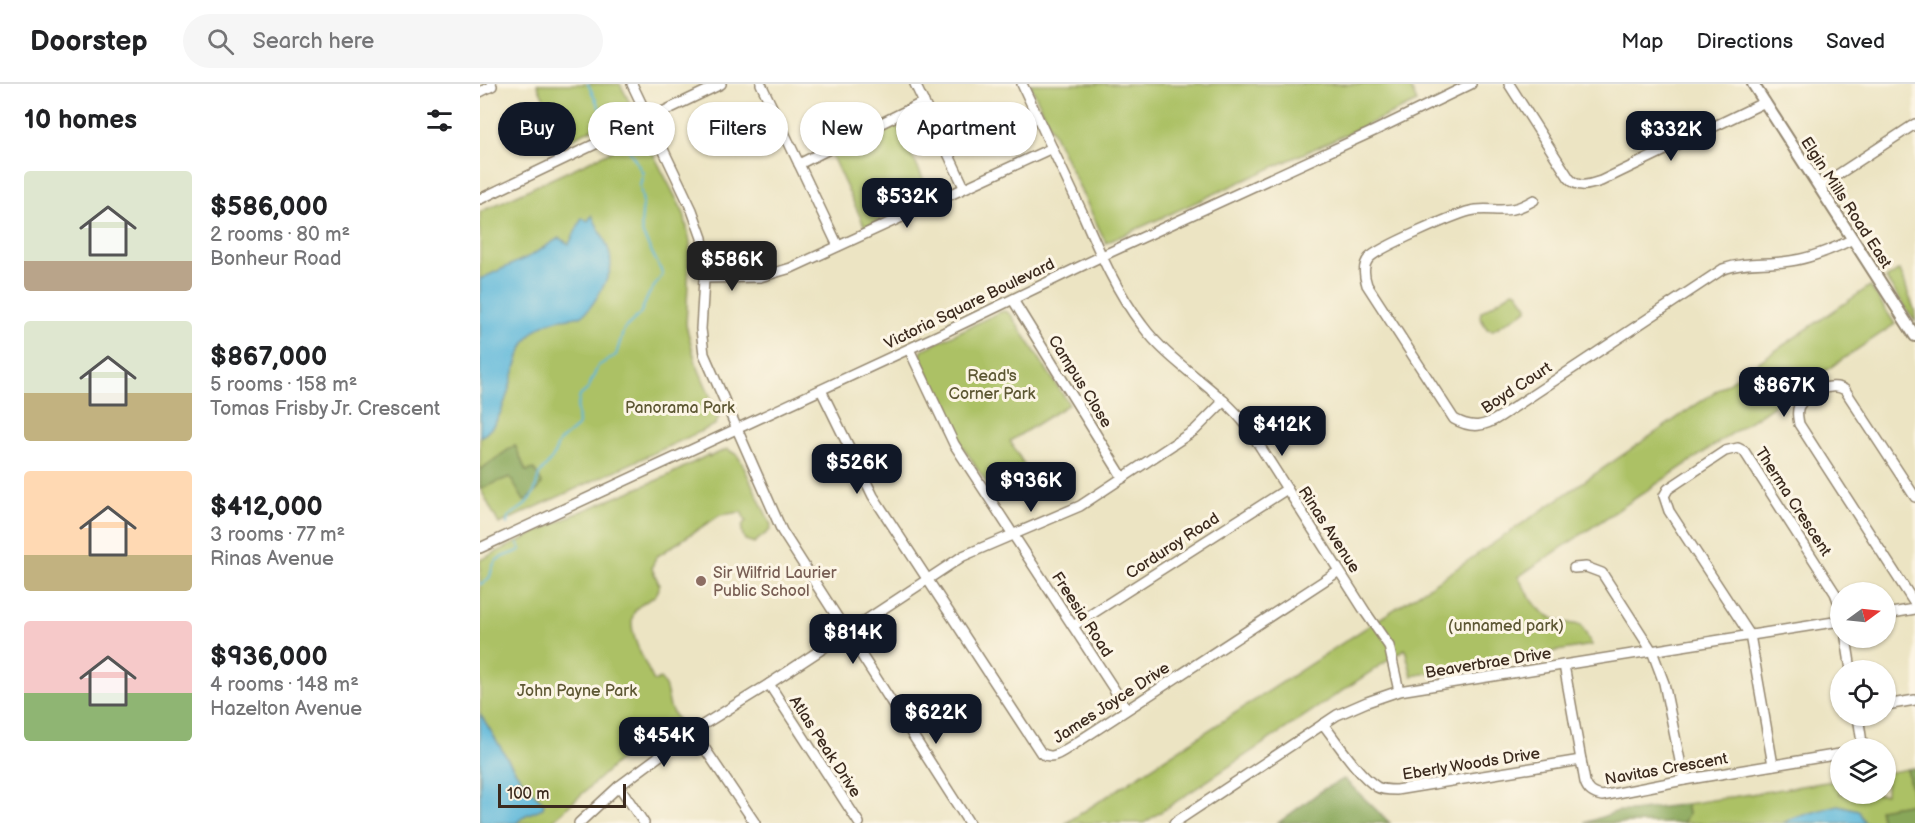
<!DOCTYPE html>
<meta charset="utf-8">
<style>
body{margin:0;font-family:"Balsamiq Sans",sans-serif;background:#f6f6f6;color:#202124;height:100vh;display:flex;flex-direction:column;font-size:22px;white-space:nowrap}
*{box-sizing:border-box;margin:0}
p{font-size:20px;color:#757577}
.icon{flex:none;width:33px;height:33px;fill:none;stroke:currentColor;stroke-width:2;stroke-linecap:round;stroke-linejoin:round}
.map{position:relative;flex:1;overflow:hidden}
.side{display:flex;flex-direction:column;background:#fff;width:480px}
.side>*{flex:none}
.top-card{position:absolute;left:18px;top:18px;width:570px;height:54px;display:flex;gap:12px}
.needle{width:39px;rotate:75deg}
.tools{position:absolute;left:1350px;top:498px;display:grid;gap:12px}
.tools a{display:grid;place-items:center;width:66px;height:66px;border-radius:50%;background:#fff;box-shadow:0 2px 4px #0004;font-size:30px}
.scale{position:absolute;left:18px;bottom:15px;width:128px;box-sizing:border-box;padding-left:6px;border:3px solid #3b2a1e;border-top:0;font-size:16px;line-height:21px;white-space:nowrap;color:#3b2a1e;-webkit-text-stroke:4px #fcf5e5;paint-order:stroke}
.price{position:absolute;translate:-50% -51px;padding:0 14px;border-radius:12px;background:#111827;color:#fff;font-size:20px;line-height:39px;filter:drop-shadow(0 2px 3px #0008)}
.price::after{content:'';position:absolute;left:50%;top:36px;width:18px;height:14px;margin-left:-9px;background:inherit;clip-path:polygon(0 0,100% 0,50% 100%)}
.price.active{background:#222;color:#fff}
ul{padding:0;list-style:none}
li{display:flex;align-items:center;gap:18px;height:150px;padding:0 24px}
li span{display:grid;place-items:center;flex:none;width:168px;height:120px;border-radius:6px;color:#555}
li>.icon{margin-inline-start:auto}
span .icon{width:72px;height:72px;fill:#fffc;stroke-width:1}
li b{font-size:26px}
h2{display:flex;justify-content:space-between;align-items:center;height:72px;padding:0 24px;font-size:26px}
.pill{padding:0 21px;border-radius:27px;background:#fff;box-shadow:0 2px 4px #0004;font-size:21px;line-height:54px}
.pill.active{background:#111827;color:#fff}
header{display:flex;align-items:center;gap:36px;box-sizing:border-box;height:84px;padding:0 30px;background:#fff;border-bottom:2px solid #e0e0e0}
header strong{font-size:28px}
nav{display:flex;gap:33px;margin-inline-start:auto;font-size:21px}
.search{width:420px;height:54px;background:#f6f6f6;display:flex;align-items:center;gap:15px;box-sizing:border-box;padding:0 21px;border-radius:33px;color:#757577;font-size:22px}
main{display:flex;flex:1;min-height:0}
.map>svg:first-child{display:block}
.green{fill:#acc165;stroke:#747642;stroke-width:1.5}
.forest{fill:#89a75a;stroke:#62683c;stroke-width:1.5}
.water{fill:#5cb7da;stroke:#4c707c;stroke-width:1.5}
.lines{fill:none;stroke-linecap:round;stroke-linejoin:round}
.stream{stroke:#5cb7da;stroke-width:2}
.minor-casing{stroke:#948770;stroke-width:12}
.major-casing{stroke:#948770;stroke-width:14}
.minor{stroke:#fff;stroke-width:9}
.major{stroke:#fff;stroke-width:10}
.education-dot{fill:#8d6e63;stroke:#fcf5e5;stroke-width:2}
.labels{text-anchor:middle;stroke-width:6;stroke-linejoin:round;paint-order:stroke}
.street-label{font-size:16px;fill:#3b2a1e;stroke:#fcf5e5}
.park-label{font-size:16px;fill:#5d5733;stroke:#fcf5e5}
.education-label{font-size:16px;fill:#785e54;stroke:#fcf5e5;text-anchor:start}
</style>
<header>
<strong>Doorstep</strong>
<div class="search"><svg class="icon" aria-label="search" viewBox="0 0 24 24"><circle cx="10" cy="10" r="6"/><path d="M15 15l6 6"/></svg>Search here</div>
<nav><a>Map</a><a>Directions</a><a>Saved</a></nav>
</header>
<main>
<section class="side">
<h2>10 homes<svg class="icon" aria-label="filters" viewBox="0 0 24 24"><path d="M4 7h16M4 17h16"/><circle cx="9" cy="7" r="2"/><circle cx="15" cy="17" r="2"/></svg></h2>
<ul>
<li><span style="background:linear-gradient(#dfe7d0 75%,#b9a48a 0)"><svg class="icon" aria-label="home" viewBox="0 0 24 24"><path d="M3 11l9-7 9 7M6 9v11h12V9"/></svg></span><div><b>$586,000</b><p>2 rooms · 80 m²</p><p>Bonheur Road</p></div></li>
<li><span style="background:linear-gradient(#dfe7d0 60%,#c2b280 0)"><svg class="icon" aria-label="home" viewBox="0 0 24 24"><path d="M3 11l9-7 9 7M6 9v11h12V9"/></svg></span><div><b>$867,000</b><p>5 rooms · 158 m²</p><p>Tomas Frisby Jr. Crescent</p></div></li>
<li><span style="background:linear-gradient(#ffd9b3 70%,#c2b280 0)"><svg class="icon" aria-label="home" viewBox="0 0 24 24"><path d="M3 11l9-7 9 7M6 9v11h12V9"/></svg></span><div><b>$412,000</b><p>3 rooms · 77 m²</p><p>Rinas Avenue</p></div></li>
<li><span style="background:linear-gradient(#f6c9c9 60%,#8fb573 0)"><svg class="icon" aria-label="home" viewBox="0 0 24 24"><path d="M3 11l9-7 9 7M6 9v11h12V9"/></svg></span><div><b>$936,000</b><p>4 rooms · 148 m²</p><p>Hazelton Avenue</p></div></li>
</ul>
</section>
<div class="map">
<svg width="1435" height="739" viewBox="0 0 1435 739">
<rect width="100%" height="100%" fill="#fcf5e5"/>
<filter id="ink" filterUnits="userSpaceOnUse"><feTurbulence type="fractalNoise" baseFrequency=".0167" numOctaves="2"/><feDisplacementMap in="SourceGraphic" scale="12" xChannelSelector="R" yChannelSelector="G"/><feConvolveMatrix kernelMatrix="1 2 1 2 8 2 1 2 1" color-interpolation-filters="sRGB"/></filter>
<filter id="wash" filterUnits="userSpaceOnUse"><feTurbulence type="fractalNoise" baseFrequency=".008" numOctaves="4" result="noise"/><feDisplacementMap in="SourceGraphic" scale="24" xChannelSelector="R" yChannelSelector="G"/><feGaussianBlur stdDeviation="1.35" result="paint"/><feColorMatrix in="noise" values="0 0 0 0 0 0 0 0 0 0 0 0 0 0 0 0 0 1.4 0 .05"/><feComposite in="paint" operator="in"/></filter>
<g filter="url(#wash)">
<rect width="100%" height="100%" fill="#ece4c3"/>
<!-- green -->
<g class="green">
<path d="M57,0h83l13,25 -68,33z"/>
<path d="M550,0h379l8,18 -311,141z"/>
<path d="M416,39l35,72 -66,32 -34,-73z"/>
<path d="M164,52l40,78 6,28 -4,83 10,38 23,54 -4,8 -216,99 -19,-36v-276z"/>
<path d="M1419,186c6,9 6,15 9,23 5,14 7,14 7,29l-29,-43z"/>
<path d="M1390,202l25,38 -377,253c19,32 24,44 63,48l11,20 -180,31 -7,-27 -261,174h-78l381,-248z"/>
<path d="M1033,207l4,1 10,14v4l-34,20 -6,-1 -7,-12 1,-5z"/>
<path d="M525,227l6,4 58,89 -59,37 16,27 -38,17 -31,-47 -37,-80 1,-5 3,-4 76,-37z"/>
<path d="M247,365l10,6 4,6 30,64 -1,5 -16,13 -9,-3c-3,-6 -6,-14 1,-19l-5,-9 -21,3 -64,42 -4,10c1,7 6,12 7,18 1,15 -19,15 -24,26 -11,17 11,53 19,70l6,-2c8,7 7,18 10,28 2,5 7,12 10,17l-54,30 -76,69h-70v-263l93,-45 92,-38 43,-22 1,2z"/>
<path d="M1427,685l7,34 -35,6 3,14h-199l5,-9 -2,-10 154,-24v14h46v-21z"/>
</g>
<!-- forest -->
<g class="forest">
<path d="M35,361l11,26 8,-2 8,14 -4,7 -14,11 -14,-24 -30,12v-19z"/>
<path d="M1435,684v55h-33l-3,-14 35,-6 -7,-34z"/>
<path d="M864,695l46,44h-112l46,-34z"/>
<path d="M1206,720l2,10 -5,9h-98l33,-12h14z"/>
</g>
<!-- water -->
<g class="water">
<path d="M112,131c7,17 23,36 18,56 -3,10 -20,42 -30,45 -5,2 -13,2 -18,3 -14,2 -27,9 -35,21 -17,24 -18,83 -47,97v-158l50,-23 29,-18 10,6 13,-26 6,3z"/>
<path d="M0,630c21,31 35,65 64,89l-1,5 -17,7 -10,8h-36z"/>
<path d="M1358,721l20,5 7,13h-82l10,-5z"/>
</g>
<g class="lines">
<!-- stream -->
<g class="stream">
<path d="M108,0l14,29"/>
<path d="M27,440l1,-7 16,-11 10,-13 5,-18 14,-18 6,-15 19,-16 -1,-17 3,-13 8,-7 10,-23 18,-11 8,-26 16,-15 9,-20 14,-20 -20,-39 -2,-10 2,-22 -3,-17 3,-13 -19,-31"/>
<path d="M0,500c15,-5 8,-12 15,-22 8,-9 18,-6 26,-13l-3,-5"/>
</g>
</g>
</g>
<g filter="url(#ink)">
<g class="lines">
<!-- minor casing -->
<g class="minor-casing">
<g id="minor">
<path d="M152,0l60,126 10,28 3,25 -4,66 3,25 78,177 187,292"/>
<path d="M281,0l77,162"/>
<path d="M435,0l49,103"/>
<path d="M542,0c20,43 40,85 60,128 17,39 34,79 60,113 29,40 75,62 105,101l119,187 23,33 10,45"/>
<path d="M1029,0l60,94c9,11 20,7 32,3l164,-79"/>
<path d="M0,8l12,-6 -1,-2"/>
<path d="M319,80l125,-62"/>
<path d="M1339,103l96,-63"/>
<path d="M0,115l241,-115"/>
<path d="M1054,116c-7,4 -14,8 -22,9 -13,3 -28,-2 -42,2 -16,4 -90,36 -101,47 -7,8 -5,18 -2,27l87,134c18,10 30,8 47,-3l222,-147c23,-8 44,-4 67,-8 22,-3 43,-12 63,-22"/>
<path d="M224,194l56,-1 31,-9 261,-120"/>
<path d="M533,216l110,178"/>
<path d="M429,265l45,95 173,265"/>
<path d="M341,306l52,106 168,257c12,7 18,0 29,-6l269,-176"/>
<path d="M1435,413l-70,-107c-14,-9 -38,3 -46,16 -3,6 -1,12 0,18l116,180"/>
<path d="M0,464l463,-215 159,-77 272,-125 97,-47"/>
<path d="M1094,484l12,-1 16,6 50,78 12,32 20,97"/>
<path d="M1406,530l29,-5"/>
<path d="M593,542l214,-137"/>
<path d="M1366,554l5,32"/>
<path d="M1084,581l21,117c3,9 8,12 17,14l82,-16 156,-26"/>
<path d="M289,600l90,139"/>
<path d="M1406,621l29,-5"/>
<path d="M1378,632l4,27 -3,5"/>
<path d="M843,640c15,19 34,50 54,63 5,3 12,3 19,3l185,-30"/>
<path d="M213,647l62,92"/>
<path d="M1293,681l-23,-130 -81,-124 -5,-15 4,-7 57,-38 13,-3 6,3 91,142 5,13"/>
<path d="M139,702l25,37"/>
<path d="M99,739l40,-37 74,-55 76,-47 194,-128 117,-50 115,-76 29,-29"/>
<path d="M694,739l163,-108 30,-13 32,-11 441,-70"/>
</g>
</g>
<!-- major casing -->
<g class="major-casing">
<path id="major" d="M1273,0l162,252"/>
</g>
<!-- minor -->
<use href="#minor" class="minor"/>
<!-- major -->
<use href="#major" class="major"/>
</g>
</g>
<!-- markers -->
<circle class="education-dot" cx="221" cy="497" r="6"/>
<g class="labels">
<!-- street labels -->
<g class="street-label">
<text transform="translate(1367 118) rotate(57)" y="6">Elgin Mills Road East</text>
<text transform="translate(489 219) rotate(-26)" y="6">Victoria Square Boulevard</text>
<text transform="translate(601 297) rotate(58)" y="6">Campus Close</text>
<text transform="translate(1036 303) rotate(-33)" y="6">Boyd Court</text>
<text transform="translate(1314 417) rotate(57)" y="6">Therma Crescent</text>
<text transform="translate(850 445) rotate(57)" y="6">Rinas Avenue</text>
<text transform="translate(692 461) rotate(-33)" y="6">Corduroy Road</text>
<text transform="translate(603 530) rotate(57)" y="6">Freesia Road</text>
<text transform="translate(1008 578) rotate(-9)" y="6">Beaverbrae Drive</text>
<text transform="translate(631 618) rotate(-33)" y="6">James Joyce Drive</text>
<text transform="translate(346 662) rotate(57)" y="6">Atlas Peak Drive</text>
<text transform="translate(991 679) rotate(-9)" y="6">Eberly Woods Drive</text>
<text transform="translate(1186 684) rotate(-10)" y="6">Navitas Crescent</text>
</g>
<!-- park labels -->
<g class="park-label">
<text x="512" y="297">Read's<tspan x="512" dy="18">Corner Park</tspan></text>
<text x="200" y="329">Panorama Park</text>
<text x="1026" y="547">(unnamed park)</text>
<text x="97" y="612">John Payne Park</text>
</g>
<!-- education labels -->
<g class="education-label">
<text x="233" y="494">Sir Wilfrid Laurier<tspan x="233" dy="18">Public School</tspan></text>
</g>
</g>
</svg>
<div class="tools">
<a><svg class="needle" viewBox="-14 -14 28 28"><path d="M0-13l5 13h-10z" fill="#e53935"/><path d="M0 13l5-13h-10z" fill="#757577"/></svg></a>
<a><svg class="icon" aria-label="locate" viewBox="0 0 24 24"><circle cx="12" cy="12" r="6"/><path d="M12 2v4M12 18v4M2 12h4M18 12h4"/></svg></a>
<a><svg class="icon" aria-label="layers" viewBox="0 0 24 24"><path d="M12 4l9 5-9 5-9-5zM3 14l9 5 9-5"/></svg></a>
</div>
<div class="scale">100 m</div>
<b class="price" style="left:1191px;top:78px">$332K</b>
<b class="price" style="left:427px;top:145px">$532K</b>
<b class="price active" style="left:252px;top:208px">$586K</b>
<b class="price" style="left:1304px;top:334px">$867K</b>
<b class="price" style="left:802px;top:373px">$412K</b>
<b class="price" style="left:377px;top:411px">$526K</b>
<b class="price" style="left:551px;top:429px">$936K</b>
<b class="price" style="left:373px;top:581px">$814K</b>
<b class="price" style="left:456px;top:661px">$622K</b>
<b class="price" style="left:184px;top:684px">$454K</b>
<div class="top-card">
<a class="pill active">Buy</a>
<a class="pill">Rent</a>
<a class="pill">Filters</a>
<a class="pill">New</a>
<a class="pill">Apartment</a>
</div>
</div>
</main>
